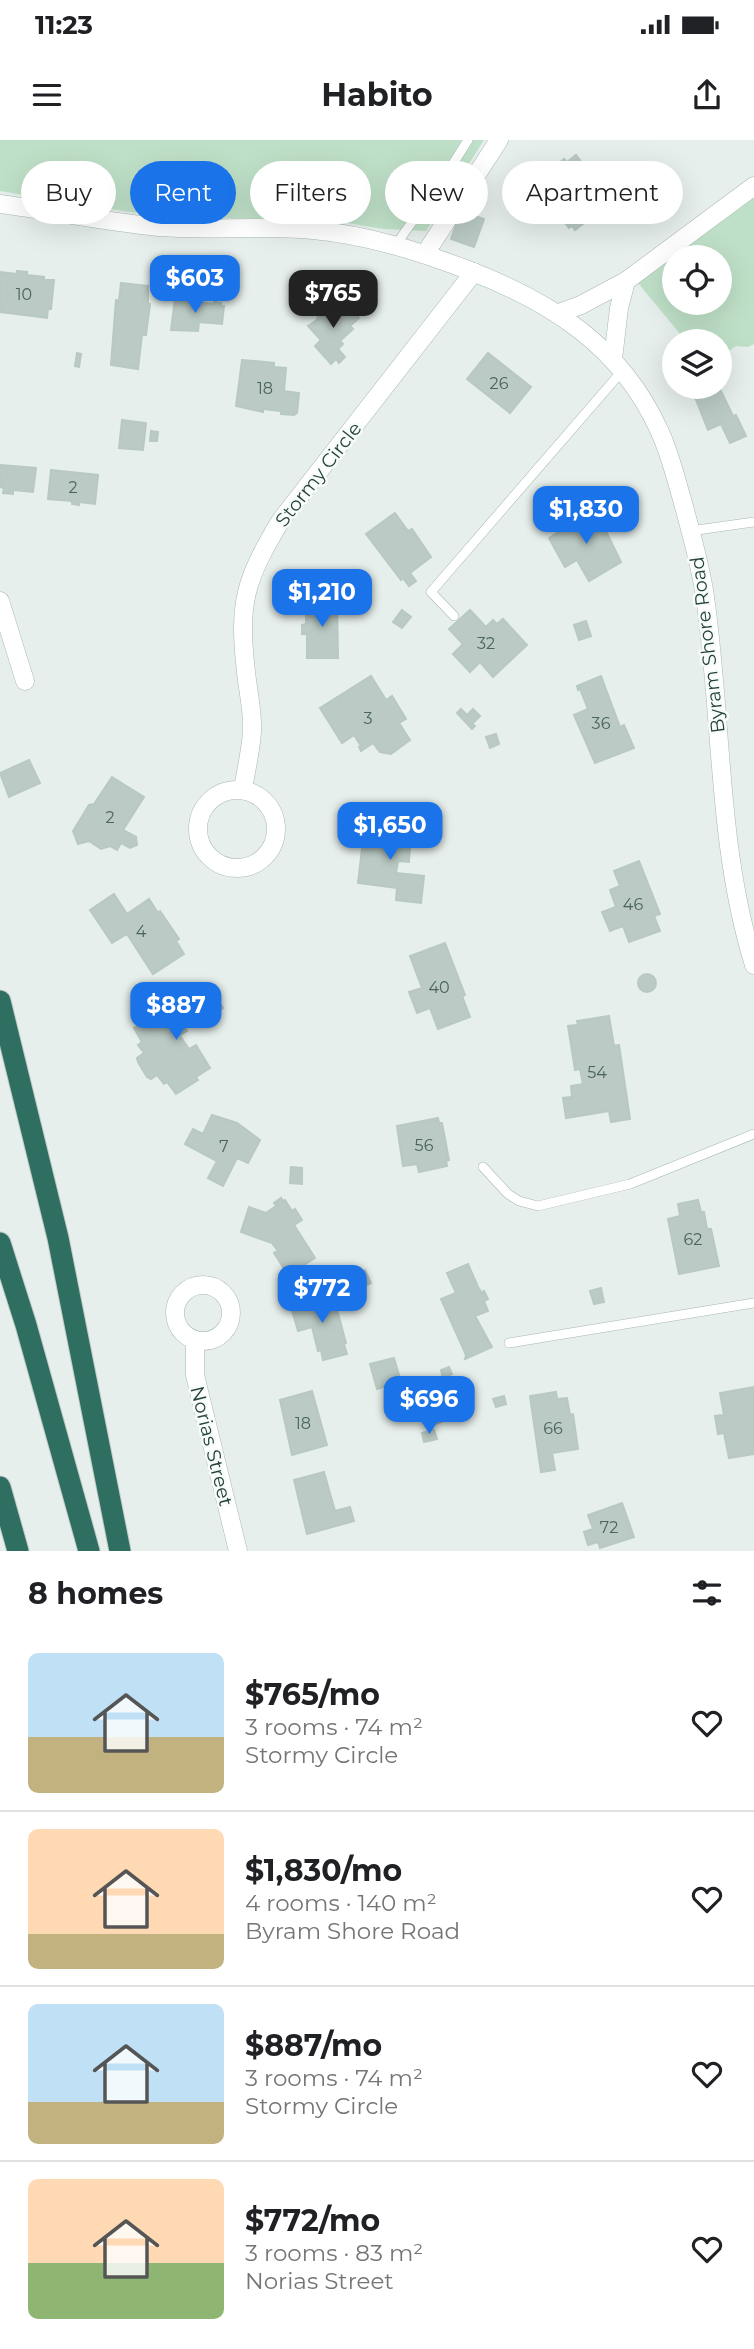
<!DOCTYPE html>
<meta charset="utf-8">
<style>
body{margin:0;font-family:Montserrat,sans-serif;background:#f6f6f6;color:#202124;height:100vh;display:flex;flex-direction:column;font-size:26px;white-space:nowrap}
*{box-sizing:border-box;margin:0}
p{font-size:23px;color:#757577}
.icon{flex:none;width:38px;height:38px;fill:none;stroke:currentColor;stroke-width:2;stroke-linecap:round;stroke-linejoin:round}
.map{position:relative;height:1411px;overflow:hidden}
.side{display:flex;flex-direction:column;background:#fff;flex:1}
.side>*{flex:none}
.banner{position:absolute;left:21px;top:21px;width:712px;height:63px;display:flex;gap:14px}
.controls{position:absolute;left:662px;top:105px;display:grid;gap:14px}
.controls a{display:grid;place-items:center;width:70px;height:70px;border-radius:50%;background:#fff;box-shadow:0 7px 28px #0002;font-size:35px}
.price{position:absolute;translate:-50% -60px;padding:0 16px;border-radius:14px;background:#1a73e8;color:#fff;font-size:23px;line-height:46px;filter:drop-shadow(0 2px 4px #0008)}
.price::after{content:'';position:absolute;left:50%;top:42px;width:21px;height:16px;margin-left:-10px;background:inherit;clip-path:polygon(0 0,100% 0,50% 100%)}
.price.active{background:#222;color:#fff}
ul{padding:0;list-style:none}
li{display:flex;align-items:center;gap:21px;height:175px;padding:0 28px}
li+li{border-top:2px solid #e0e0e0}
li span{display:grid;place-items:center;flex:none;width:196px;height:140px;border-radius:10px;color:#555}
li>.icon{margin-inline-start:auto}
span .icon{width:84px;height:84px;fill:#fffc;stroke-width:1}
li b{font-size:30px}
h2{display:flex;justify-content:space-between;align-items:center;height:84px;padding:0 28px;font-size:30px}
.pill{padding:0 24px;border-radius:32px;background:#fff;box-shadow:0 7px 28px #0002;font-size:24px;line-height:63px}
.pill.active{background:#1a73e8;color:#fff}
.status{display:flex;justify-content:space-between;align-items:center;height:49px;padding:0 35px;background:#fff;direction:ltr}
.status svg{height:19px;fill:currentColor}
header{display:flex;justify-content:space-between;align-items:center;height:91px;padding:0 28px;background:#fff;font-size:32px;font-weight:700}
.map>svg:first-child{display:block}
.green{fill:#bfe0c8;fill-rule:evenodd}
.building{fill:#bbcac4;stroke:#b8c9c2;stroke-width:2}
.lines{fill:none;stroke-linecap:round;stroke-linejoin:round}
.service-casing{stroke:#a8b8b2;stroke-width:10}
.minor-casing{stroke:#a8b8b2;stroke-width:19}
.motorway-casing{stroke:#c2cac8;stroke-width:23}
.service{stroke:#fff;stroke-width:9}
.minor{stroke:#fff;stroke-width:18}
.motorway{stroke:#2f6f62;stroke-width:21}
.labels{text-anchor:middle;stroke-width:5;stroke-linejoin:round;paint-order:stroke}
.number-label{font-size:16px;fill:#4a645c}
.street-label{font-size:19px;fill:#24423a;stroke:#f7fbf9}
</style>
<div class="status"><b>11:23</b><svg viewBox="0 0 49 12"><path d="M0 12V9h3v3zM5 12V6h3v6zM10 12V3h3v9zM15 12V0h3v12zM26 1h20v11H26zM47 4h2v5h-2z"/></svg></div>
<header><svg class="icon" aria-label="menu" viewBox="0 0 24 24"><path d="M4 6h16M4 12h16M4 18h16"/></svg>Habito<svg class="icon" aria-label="share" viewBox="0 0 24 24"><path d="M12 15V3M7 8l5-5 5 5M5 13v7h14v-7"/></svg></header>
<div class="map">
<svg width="754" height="1411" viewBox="0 0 754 1411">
<rect width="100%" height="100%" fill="#e6efeb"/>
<!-- green -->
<g class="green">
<path d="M0,0h484l-58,91 -42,-2 -61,-10 -130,-1 -64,-6 -129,-21z"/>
<path d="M754,54v150l-6,3 -12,-1 -17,12v-17h-33l-48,-58zM674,117h45v46h-45z"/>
</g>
<!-- building -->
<g class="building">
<path d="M576,15l36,46 -37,29 -3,-4 -3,2 -35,-45 4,-3 -6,-8 6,-5 7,7 19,-15 3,3z"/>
<path d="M461,71l23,8 -10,28 -23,-8z"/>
<path d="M17,131l10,1v3l17,2v3h10l-3,29h-3l-1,9 -47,-6v-40l17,2z"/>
<path d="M121,143l27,3v18h2l-4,31h-4l-4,34 -27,-4 5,-65 3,1z"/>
<path d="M175,159l39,5v-2l7,1v3h3l-2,18 -23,-2 -1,9 -27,-1z"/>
<path d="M343,161l16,17 -9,8 3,3 -13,12 3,3 -5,5 7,8 -6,6 -3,-4 -5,5 -16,-18 6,-6 -13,-14 9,-6 1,-5 12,-12 3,3z"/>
<path d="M77,213l4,1 -2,13 -4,-1z"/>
<path d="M488,213l43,34 -21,26 -43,-34z"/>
<path d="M242,220l32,3v4l12,1 -2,23 15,2 -2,20 -3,2 -13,-1v-3l-18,-2v3l-27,-6z"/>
<path d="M691,247h28l14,29 3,-1 10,21 -16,7 -9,-19 -13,6z"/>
<path d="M122,280l24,3 -3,27 -24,-2z"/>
<path d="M151,291l7,1 -1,9h-7z"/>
<path d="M0,325l36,3 -3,24 -20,-2v4l-10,-1 1,-5 -4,-1z"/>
<path d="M51,330l47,5 -3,29 -16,-2v3l-7,-1v-3l-24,-2z"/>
<path d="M592,371l8,13 2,-1 19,39 -32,19 -12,-21 -12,7 -16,-29z"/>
<path d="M395,373l13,18 4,-2 19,28 -21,16 6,8 -7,5 -6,-8 -2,2 -35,-46z"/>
<path d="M306,460h31l1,58h-31v-24h-5v-9l4,-1z"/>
<path d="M402,470l9,7 -9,11 -9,-6z"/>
<path d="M470,470l16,17 7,-7 4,4 6,-5 24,26 -34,32 -13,-15 -10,10 -17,-18 10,-10 -14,-15z"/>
<path d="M586,481l5,15 -12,4 -5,-15z"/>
<path d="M371,536l15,24 6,-4 14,23 -7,4 11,17 -19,14 -11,-2 -7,-9 -12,8 -2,-4 2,-1 -7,-11 -12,8 -22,-35z"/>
<path d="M601,536l19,51 4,-2 10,23 -39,15 -21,-48 14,-6 -8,-20 -2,1 -1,-4z"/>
<path d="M461,569l6,6 6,-6 7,7 -8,8 3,2 -3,3 -15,-16z"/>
<path d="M496,594l3,10 -9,4 -4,-11z"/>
<path d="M29,620l11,23 -31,14 -9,-24z"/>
<path d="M112,637l32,20 -21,33 13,7 1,8 -7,3 -9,-5 -4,7 -7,-4 -9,3 -12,-8 -11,3 -5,-13 16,-26 5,-1z"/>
<path d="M380,676l15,2 -1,12 17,2 -2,30 -11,-1 -2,12 28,3 -3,27 -25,-3 1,-12 -39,-5 5,-43 14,2z"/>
<path d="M639,721l21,53 -6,2 6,15 -31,11 -6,-16 -13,5 -8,-19 14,-5 -6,-17 10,-4 -6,-15z"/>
<path d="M114,754l13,20 22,-15 9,14 2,-2 19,28 -3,2 8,13 -31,20 -26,-40 -15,9 -22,-33z"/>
<path d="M445,803l20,52 -3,1 8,21 -32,12 -8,-21 -13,5 -8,-21 13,-4 -12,-32z"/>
<circle cx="647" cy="843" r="9"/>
<path d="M208,845l15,23 -23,15 -6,-8 -12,8 5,8 -10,6 3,-1 9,13 7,-4 14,23 -14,9 2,3 -22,14 -9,-12 -3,2 -7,-9 -6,4 -4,-2 -9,-15 -1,-4 7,-5 -6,-8 4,-3 -8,-14 22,-14 1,3z"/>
<path d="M609,876l5,30 5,-1 11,74 -19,3 -2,-11 -43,7 -3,-20 9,-1 -1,-11 12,-2 -3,-15 -5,1 -7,-44 10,-1 -1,-4z"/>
<path d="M212,975l25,8 23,17 -12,23 -11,-5 -14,28 -15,-8 9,-17 -32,-17 8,-15 10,5z"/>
<path d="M438,978l1,5h3l7,37 -3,1 1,5 -28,6 -2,-8 -14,2 -6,-40z"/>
<path d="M291,1027l11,1v16l-12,-1z"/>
<path d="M281,1058l2,3 2,-1 7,11 3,-2 7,11 -8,5 21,33 -27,17 -14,-22 4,-2 -6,-8 -31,-11 8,-25 17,6 10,-7 -2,-3z"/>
<path d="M698,1060l3,12h3l3,17h4l8,37 -40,8 -11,-55 12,-3 -2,-12z"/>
<path d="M468,1124l10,23 4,6 2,-2 4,8 -4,2 4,10 -13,5 17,31 -27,12 1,-4 -25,-56 15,-6 -9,-20z"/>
<path d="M365,1130l6,13 -11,5 -6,-13z"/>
<path d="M601,1148l3,14 -10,2 -4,-13z"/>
<path d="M333,1155l13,48 -2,1 3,10 -24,6 -2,-10 -3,1 -6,-24 -14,4 -7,-24z"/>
<path d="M394,1218l7,24 -24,7 -7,-25z"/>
<path d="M449,1227l3,7 -9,4 -2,-8z"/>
<path d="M754,1247v67l-25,4 -5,-25 -6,1 -3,-18 9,-1 -4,-22z"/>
<path d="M312,1251l15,54 -35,10 -12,-55z"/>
<path d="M556,1252l1,7 10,-1 3,17 3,-1 5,35 -26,4 3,17 -14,2 -11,-76z"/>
<path d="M504,1256l2,8 -10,3 -3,-8z"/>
<path d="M436,1267l5,15 -10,3 -5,-15z"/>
<path d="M434,1290l3,9 -13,3 -2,-9z"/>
<path d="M324,1332l11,39 15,-4 4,14 -47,13 -13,-54z"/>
<path d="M622,1363l12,34 -34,11 -2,-6 -10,3 -4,-13 9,-3 -5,-14z"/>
</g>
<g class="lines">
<!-- service casing -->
<g class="service-casing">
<g id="service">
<path d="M395,106l56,-79 17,-27"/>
<path d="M690,391l64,-9"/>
<path d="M454,476l-23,-24 192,-222"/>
<path d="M483,1027l25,27 11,7 19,5 92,-22 124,-50"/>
<path d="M509,1203l245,-40"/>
</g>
</g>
<!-- minor casing -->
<g class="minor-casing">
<g id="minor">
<path d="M0,64c53,7 106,18 159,23 51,4 103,-2 154,3 54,5 105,21 155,40 83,32 153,76 191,160 11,23 17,49 24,73 8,29 16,58 21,87 19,125 12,253 50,375"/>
<path d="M425,114l74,-114"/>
<path d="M559,173l22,-8 45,-24 128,-95"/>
<path d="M613,219l6,-51 7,-27"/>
<path d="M0,461l25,80"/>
<path d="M243,649c3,-19 8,-39 9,-58 1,-19 -4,-40 -6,-59 -8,-70 -1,-92 35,-152l193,-248"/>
<circle cx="237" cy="689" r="39"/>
<circle cx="203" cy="1173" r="28"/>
<path d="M195,1200v35l43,176"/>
</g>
</g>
<!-- motorway casing -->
<g class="motorway-casing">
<g id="motorway">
<path d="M0,861l58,237 62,313"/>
<path d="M0,1103l26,82 63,226"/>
<path d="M0,1347l18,64"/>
</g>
</g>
<!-- service -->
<use href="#service" class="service"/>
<!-- minor -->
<use href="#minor" class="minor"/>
<!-- motorway -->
<use href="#motorway" class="motorway"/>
</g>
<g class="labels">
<!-- number labels -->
<g class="number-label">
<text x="24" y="160">10</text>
<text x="499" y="249">26</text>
<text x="265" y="254">18</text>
<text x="73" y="353">2</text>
<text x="486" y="509">32</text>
<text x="368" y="584">3</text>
<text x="601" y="589">36</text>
<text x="110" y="683">2</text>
<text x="633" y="770">46</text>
<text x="141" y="797">4</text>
<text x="439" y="853">40</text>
<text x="597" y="938">54</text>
<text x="424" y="1011">56</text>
<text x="224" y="1012">7</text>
<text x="693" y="1105">62</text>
<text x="303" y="1289">18</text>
<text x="553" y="1294">66</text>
<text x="609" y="1393">72</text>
</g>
<!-- street labels -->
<g class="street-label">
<text transform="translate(318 334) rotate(-52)" y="7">Stormy Circle</text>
<text transform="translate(707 505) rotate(-97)" y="7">Byram Shore Road</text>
<text transform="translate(212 1306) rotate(76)" y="7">Norias Street</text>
</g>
</g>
</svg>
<div class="controls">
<a><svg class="icon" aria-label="locate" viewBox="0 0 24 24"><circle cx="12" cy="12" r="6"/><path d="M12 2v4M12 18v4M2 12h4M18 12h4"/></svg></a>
<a><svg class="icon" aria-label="layers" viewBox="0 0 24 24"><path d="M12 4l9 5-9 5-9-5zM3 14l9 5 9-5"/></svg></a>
</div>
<b class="price" style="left:195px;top:175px">$603</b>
<b class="price active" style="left:333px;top:190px">$765</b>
<b class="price" style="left:586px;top:406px">$1,830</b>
<b class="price" style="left:322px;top:489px">$1,210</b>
<b class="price" style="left:390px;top:722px">$1,650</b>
<b class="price" style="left:176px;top:902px">$887</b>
<b class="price" style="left:322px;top:1185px">$772</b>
<b class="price" style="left:429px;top:1296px">$696</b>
<div class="banner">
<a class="pill">Buy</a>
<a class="pill active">Rent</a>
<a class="pill">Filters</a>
<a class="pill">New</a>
<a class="pill">Apartment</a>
</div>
</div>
<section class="side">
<h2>8 homes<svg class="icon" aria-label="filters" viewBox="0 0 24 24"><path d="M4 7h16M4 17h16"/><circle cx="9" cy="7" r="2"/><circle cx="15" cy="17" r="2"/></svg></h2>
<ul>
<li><span style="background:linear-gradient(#bfe0f5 60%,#c2b280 0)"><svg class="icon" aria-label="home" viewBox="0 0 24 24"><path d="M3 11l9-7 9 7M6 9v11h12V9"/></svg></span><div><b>$765/mo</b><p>3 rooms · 74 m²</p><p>Stormy Circle</p></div><svg class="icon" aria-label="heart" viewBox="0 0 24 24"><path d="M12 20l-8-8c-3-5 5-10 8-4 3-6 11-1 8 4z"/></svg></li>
<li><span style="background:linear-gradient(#ffd9b3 75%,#c2b280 0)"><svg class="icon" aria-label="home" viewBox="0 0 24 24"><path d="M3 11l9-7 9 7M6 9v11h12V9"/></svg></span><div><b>$1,830/mo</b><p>4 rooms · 140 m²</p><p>Byram Shore Road</p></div><svg class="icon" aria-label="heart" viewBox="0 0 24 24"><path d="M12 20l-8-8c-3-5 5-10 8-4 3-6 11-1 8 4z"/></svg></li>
<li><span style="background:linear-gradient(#bfe0f5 70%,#c2b280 0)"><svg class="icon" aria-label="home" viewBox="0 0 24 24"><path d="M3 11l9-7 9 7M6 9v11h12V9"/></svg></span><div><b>$887/mo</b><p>3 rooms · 74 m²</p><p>Stormy Circle</p></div><svg class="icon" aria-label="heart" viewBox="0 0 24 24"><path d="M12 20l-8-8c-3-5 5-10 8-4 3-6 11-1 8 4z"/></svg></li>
<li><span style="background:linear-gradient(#ffd9b3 60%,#8fb573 0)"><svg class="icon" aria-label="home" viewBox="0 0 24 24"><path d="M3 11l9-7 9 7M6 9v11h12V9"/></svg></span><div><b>$772/mo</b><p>3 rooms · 83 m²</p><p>Norias Street</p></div><svg class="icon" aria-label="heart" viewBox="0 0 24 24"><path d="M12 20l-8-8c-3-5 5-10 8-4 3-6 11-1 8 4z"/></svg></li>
</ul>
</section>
